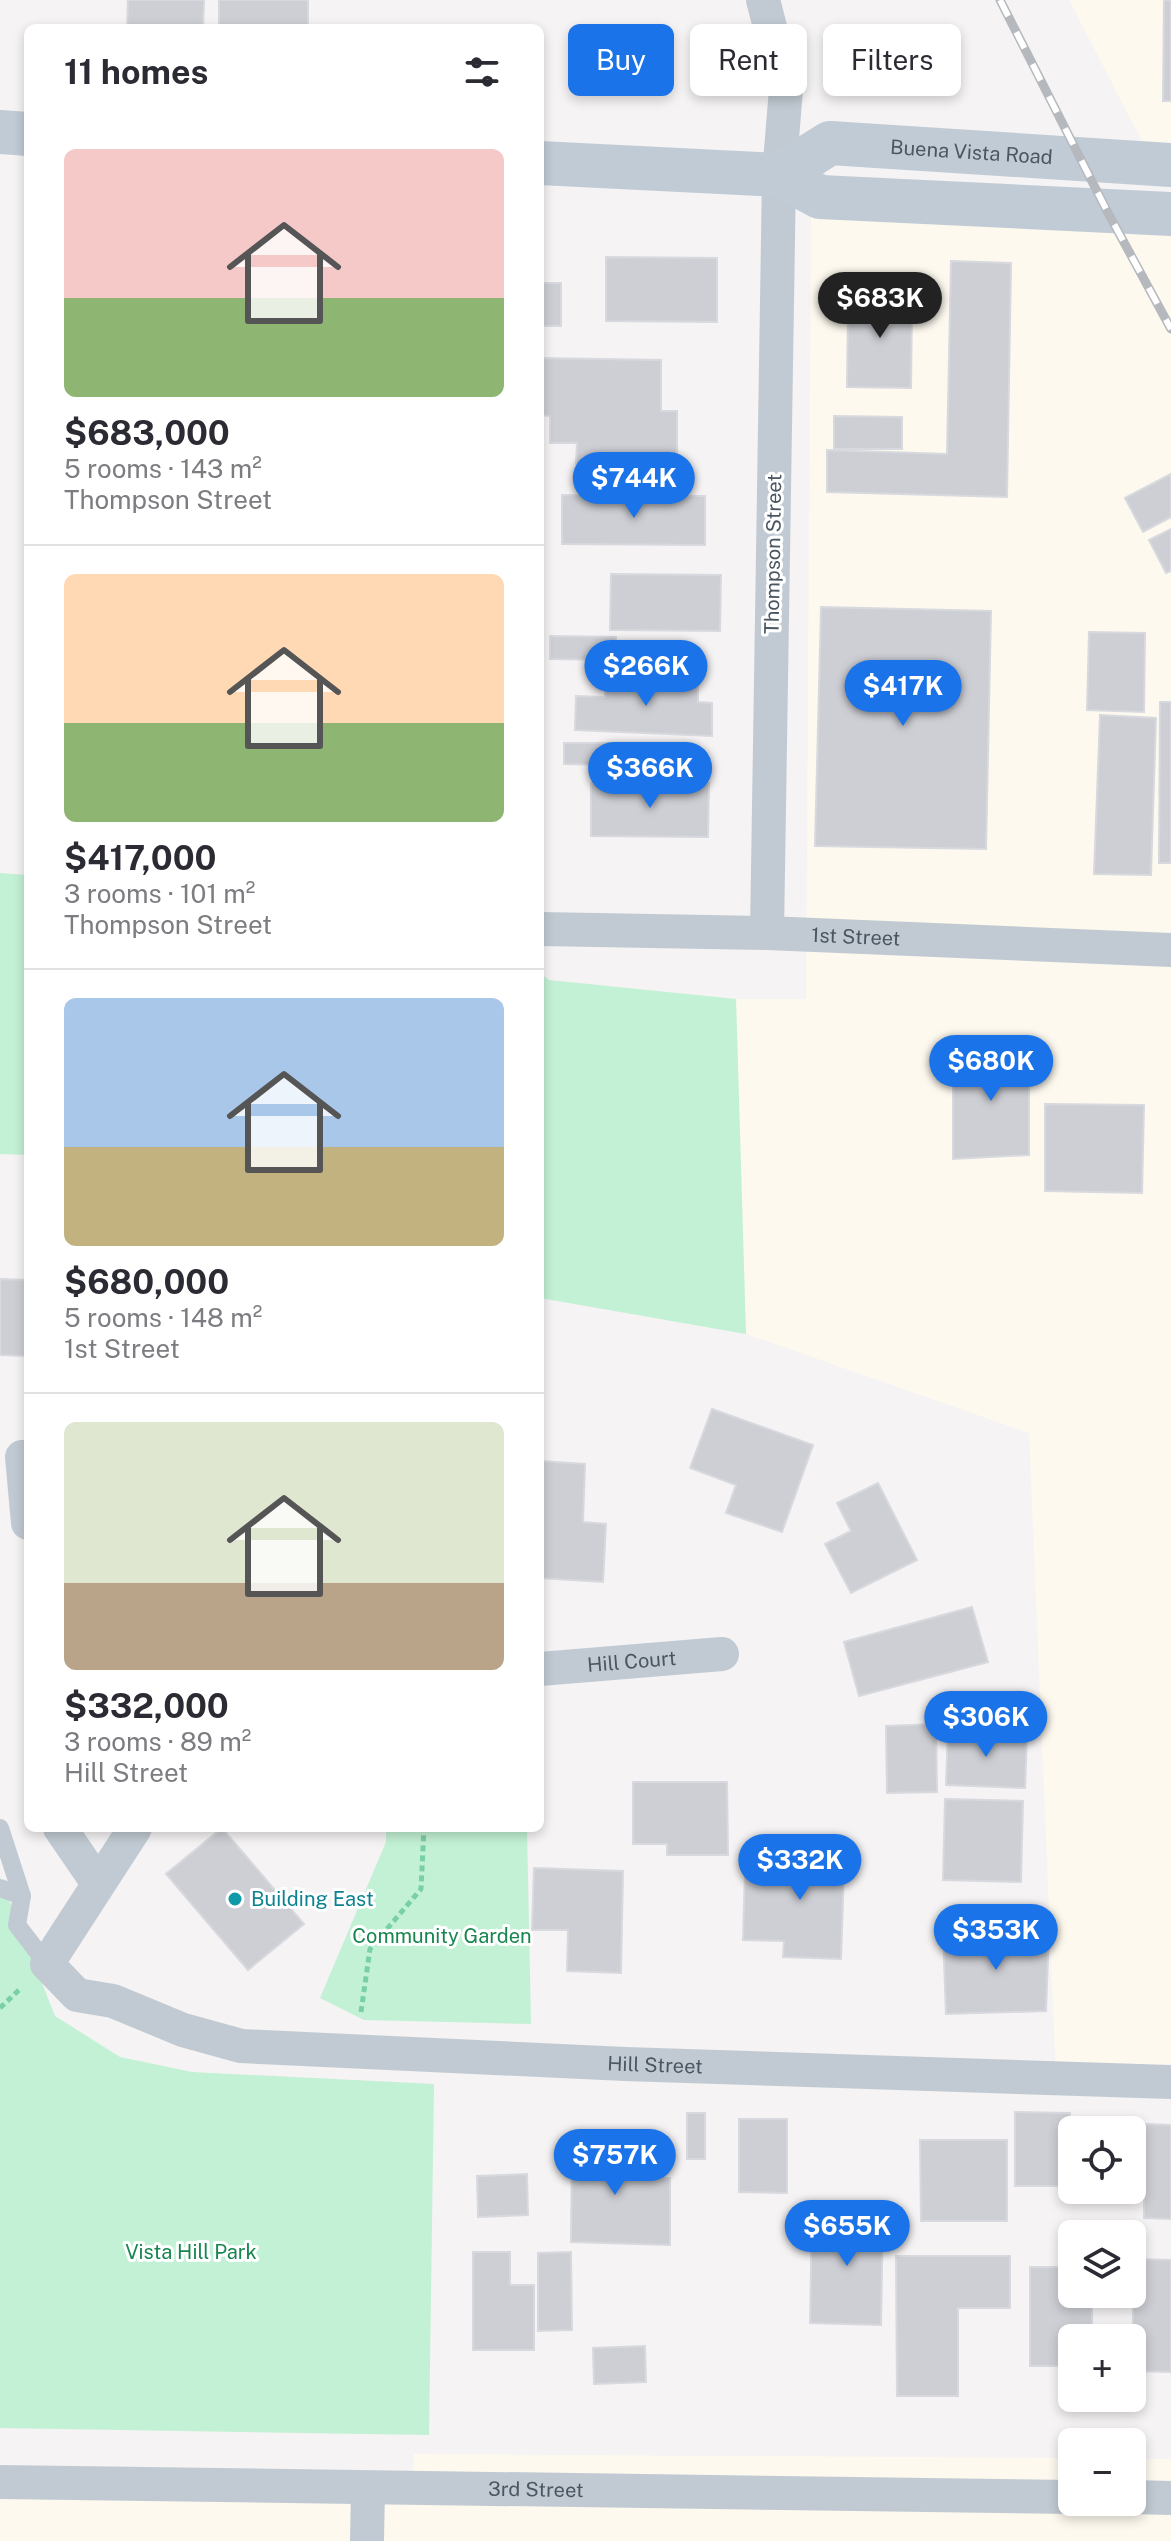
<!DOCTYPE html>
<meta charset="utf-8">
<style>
body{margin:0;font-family:"Public Sans",sans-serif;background:#f2f2f3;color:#2b2b33;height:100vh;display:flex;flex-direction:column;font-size:30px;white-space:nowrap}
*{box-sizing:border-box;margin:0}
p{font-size:26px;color:#7c7c81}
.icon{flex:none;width:44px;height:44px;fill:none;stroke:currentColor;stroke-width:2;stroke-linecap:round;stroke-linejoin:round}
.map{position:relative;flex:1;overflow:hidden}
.details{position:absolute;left:24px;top:24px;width:520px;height:1808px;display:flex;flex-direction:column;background:#fff;border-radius:12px;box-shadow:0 4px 12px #0003}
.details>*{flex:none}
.hud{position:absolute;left:568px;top:24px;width:482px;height:72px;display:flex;gap:16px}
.tools{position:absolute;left:1058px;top:2116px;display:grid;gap:16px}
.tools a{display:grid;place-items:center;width:88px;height:88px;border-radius:12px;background:#fff;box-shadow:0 4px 12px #0003;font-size:40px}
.price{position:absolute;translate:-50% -68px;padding:0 18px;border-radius:28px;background:#1a73e8;color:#fff;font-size:26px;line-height:52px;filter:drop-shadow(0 2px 4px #0008)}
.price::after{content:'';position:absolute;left:50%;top:48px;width:24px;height:18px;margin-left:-12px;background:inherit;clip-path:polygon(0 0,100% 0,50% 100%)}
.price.selected{background:#222;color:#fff}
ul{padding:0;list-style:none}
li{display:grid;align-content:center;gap:16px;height:424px;padding:0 40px}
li+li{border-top:2px solid #e1e1e2}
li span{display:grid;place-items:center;height:248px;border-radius:12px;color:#555}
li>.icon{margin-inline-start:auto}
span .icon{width:144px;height:144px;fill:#fffc;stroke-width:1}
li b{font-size:34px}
h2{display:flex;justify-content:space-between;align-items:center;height:96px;padding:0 40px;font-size:34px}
.tag{padding:0 28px;border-radius:12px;background:#fff;box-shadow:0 4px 12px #0003;font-size:28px;line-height:72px}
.tag.selected{background:#1a73e8;color:#fff}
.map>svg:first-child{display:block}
.commercial{fill:#fdf9ef}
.green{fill:#c3f1d5}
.building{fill:#cdcfd5;stroke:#d7d9de;stroke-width:2}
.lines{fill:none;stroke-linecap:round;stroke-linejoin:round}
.path{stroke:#7ad0a6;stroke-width:5;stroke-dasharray:6 4;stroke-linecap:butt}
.lane{stroke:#c1cad2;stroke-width:18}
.street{stroke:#c1cad2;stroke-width:34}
.secondary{stroke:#c1cbd6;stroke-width:44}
.rail-casing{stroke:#b5b8bd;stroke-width:9}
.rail{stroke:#fff;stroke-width:6;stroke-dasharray:18;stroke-linecap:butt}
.culture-dot{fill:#0f9aa8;stroke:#fff;stroke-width:3}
.labels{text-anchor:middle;stroke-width:6;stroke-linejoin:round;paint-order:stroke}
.street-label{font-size:20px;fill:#4a5661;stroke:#fff}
.culture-label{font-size:20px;fill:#0d838f;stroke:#fff;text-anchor:start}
.park-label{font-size:20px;fill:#17864f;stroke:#fff}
</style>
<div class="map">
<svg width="1171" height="2541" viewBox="0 0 1171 2541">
<rect width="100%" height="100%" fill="#f5f3f3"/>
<!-- commercial -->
<g class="commercial">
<path d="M1069,0h102v162l-19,-1z"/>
<path d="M811,209l360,17v1859l-115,-6 -27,-646 -283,-99 -10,-335h70z"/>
<path d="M414,2454l658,4v44h60v-43h39v82h-1171v-68l413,7z"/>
</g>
<!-- green -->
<g class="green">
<path d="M0,873l28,2v280l-28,-1z"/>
<path d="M540,973l9,7 187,19 10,335 -206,-36z"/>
<path d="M386,1828h141l4,196 -167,-4 -44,-22 66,-156z"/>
<path d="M0,1877l55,139 65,41 72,15 242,12 -5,351 -429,-7z"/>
</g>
<!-- building -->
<g class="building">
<path d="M128,0h76l-1,28h-76z"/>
<rect x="219" y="0" width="89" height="28"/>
<path d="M1164,0h7v101h-8z"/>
<path d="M606,257l111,1v64l-111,-1z"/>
<path d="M951,261l60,2 -4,234 -180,-5v-42l120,4z"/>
<path d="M867,282h29l-1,24h17l-1,82 -64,-1 1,-83h19z"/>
<rect x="540" y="283" width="21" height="43"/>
<path d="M540,358l121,2v51h16v54l-101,-1 1,-21h-27v-27l-10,-1z"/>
<path d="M834,416l68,1v32h-68z"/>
<path d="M1171,474v43l-28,15 -18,-34z"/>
<path d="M562,495l143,1v49l-143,-1z"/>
<path d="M1171,529v42l-5,2 -17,-33z"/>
<path d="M611,574l110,1 -1,56 -110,-1z"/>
<path d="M821,607l170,4 -5,238 -171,-3z"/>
<path d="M1089,632l56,1 -1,79 -57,-2z"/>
<path d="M550,636l66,1v23l-66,-1z"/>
<path d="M605,675l93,5v22l14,1v33l-137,-6 1,-34 29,1z"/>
<path d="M1160,702h11v161h-12z"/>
<path d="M1100,715l56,3 -5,157 -57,-1z"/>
<path d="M564,743h51v22l-51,-1z"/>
<path d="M591,783h118l-1,54 -117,-1z"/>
<path d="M953,1048h76v107l-76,4z"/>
<path d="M1045,1104l99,1 -2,88 -97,-2z"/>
<path d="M0,1279l28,1v76l-28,-1z"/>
<path d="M712,1409l101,36 -31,87 -56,-19 10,-28 -46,-17z"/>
<path d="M540,1461l45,3 -2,58 23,2 -3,58 -63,-4z"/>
<path d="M878,1483l39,77 -66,33 -26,-49 26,-13 -14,-28z"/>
<path d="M972,1607l16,55 -129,34 -15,-54z"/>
<path d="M936,1724l1,68 -50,1 -1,-67z"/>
<path d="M948,1730l79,3 -2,55 -79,-3z"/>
<path d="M633,1782h94l1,73h-61v-11h-34z"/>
<path d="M945,1799l78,2 -2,81 -78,-2z"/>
<path d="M222,1828l82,96 -56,46 -82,-96z"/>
<path d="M798,1838l47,1 -4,120 -58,-2 1,-16 -41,-1 2,-69 52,3z"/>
<path d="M534,1868l89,3 -2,102 -54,-2 1,-41h-36z"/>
<path d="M943,1933h106l-3,78 -100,3z"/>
<path d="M1015,2112l55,1v73h-55z"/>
<rect x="687" y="2113" width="18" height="46"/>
<path d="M739,2119h48v74l-48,-1z"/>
<path d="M1144,2124l27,1v94l-27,-1z"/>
<path d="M572,2137l56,1 -1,40h43v67l-99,-3z"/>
<path d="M920,2140h87v81h-86z"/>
<path d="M527,2174l1,41 -50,2 -1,-41z"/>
<path d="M1085,2190h41v9l-41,-1z"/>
<path d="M812,2212l71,1 -2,112 -71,-2z"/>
<path d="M473,2252h37v33h24v65h-61z"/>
<path d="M571,2252l1,78 -34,1v-78z"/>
<path d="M896,2256h114v52h-52v88h-61z"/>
<path d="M1134,2259l37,1v112l-39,-1z"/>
<path d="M1030,2267h42v27h20v44h-20v28h-42z"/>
<path d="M645,2346l1,36 -52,2 -1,-36z"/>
</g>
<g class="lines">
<!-- path -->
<g class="path">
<path d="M0,2008l20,-19"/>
<path d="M361,2012l9,-63 51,-60 3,-61"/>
</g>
<!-- lane -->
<g class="lane">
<path d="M0,1828l22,68"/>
<path d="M0,1888l22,8 -5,29 30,39"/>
</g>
<!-- street -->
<g class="street">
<path d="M763,0l23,89 -7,86 -12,758"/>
<path id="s1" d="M540,929l227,4 404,17"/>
<path d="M28,1457h-6l6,66"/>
<path id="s2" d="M540,1669l182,-15"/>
<path d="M60,1828l37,54"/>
<path id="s3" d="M135,1828l-88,136 30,31 36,6 70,29 58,16 384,18 546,18"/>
<path id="s4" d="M0,2482l1072,15"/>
<path d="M1132,2497l39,1"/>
<path d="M367,2541l1,-52"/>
</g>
<!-- secondary -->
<g class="secondary">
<path d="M0,132l28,2"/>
<path d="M540,163l239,12 41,22 351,17"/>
<path id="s5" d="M779,175l51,-32 341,22"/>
</g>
<!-- rail casing -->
<g class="rail-casing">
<path id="rail" d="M1000,0l107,211 64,118"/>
</g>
<!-- rail -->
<use href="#rail" class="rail"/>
</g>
<!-- markers -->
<circle class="culture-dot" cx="235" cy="1899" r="8"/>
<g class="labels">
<!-- street labels -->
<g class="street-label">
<text dy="7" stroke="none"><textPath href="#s5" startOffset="202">Buena Vista Road</textPath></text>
<text transform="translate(773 554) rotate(-89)" y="7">Thompson Street</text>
<text dy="7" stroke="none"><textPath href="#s1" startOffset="316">1st Street</textPath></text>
<text dy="7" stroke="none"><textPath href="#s2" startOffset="92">Hill Court</textPath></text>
<text dy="7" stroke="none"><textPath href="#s3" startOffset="792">Hill Street</textPath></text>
<text dy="7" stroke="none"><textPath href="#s4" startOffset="536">3rd Street</textPath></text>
</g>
<!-- culture labels -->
<g class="culture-label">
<text x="251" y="1906">Building East</text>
</g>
<!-- park labels -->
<g class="park-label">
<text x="442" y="1943">Community Garden</text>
<text x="191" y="2259">Vista Hill Park</text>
</g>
</g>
</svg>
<div class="tools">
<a><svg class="icon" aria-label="locate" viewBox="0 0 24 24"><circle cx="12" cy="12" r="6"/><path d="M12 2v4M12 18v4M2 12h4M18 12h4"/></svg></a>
<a><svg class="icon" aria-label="layers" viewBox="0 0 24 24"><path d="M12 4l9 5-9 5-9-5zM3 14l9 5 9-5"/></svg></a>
<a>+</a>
<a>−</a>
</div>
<b class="price selected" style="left:880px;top:340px">$683K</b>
<b class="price" style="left:634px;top:520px">$744K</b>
<b class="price" style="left:646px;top:708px">$266K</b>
<b class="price" style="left:903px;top:728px">$417K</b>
<b class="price" style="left:650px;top:810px">$366K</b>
<b class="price" style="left:991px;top:1103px">$680K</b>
<b class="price" style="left:986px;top:1759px">$306K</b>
<b class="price" style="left:800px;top:1902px">$332K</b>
<b class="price" style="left:996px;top:1972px">$353K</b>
<b class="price" style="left:615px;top:2197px">$757K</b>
<b class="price" style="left:847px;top:2268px">$655K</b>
<div class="hud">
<a class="tag selected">Buy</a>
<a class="tag">Rent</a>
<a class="tag">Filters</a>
</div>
<section class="details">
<h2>11 homes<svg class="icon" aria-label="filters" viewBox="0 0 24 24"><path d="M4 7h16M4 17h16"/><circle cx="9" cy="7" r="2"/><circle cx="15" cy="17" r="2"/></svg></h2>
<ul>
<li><span style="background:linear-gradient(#f6c9c9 60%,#8fb573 0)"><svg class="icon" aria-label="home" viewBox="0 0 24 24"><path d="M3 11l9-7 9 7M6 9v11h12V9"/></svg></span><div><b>$683,000</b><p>5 rooms · 143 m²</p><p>Thompson Street</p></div></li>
<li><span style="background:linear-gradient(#ffd9b3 60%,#8fb573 0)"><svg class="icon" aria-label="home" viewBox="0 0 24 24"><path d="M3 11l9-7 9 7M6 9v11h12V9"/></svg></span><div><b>$417,000</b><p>3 rooms · 101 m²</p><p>Thompson Street</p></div></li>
<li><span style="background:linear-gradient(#a9c7e8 60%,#c2b280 0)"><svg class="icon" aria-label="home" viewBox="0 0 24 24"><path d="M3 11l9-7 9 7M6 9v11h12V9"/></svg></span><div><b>$680,000</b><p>5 rooms · 148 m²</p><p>1st Street</p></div></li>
<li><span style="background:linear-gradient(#dfe7d0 65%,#b9a48a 0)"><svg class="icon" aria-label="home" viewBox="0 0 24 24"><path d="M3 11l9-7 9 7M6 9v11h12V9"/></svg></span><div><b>$332,000</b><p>3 rooms · 89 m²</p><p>Hill Street</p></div></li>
</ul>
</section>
</div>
